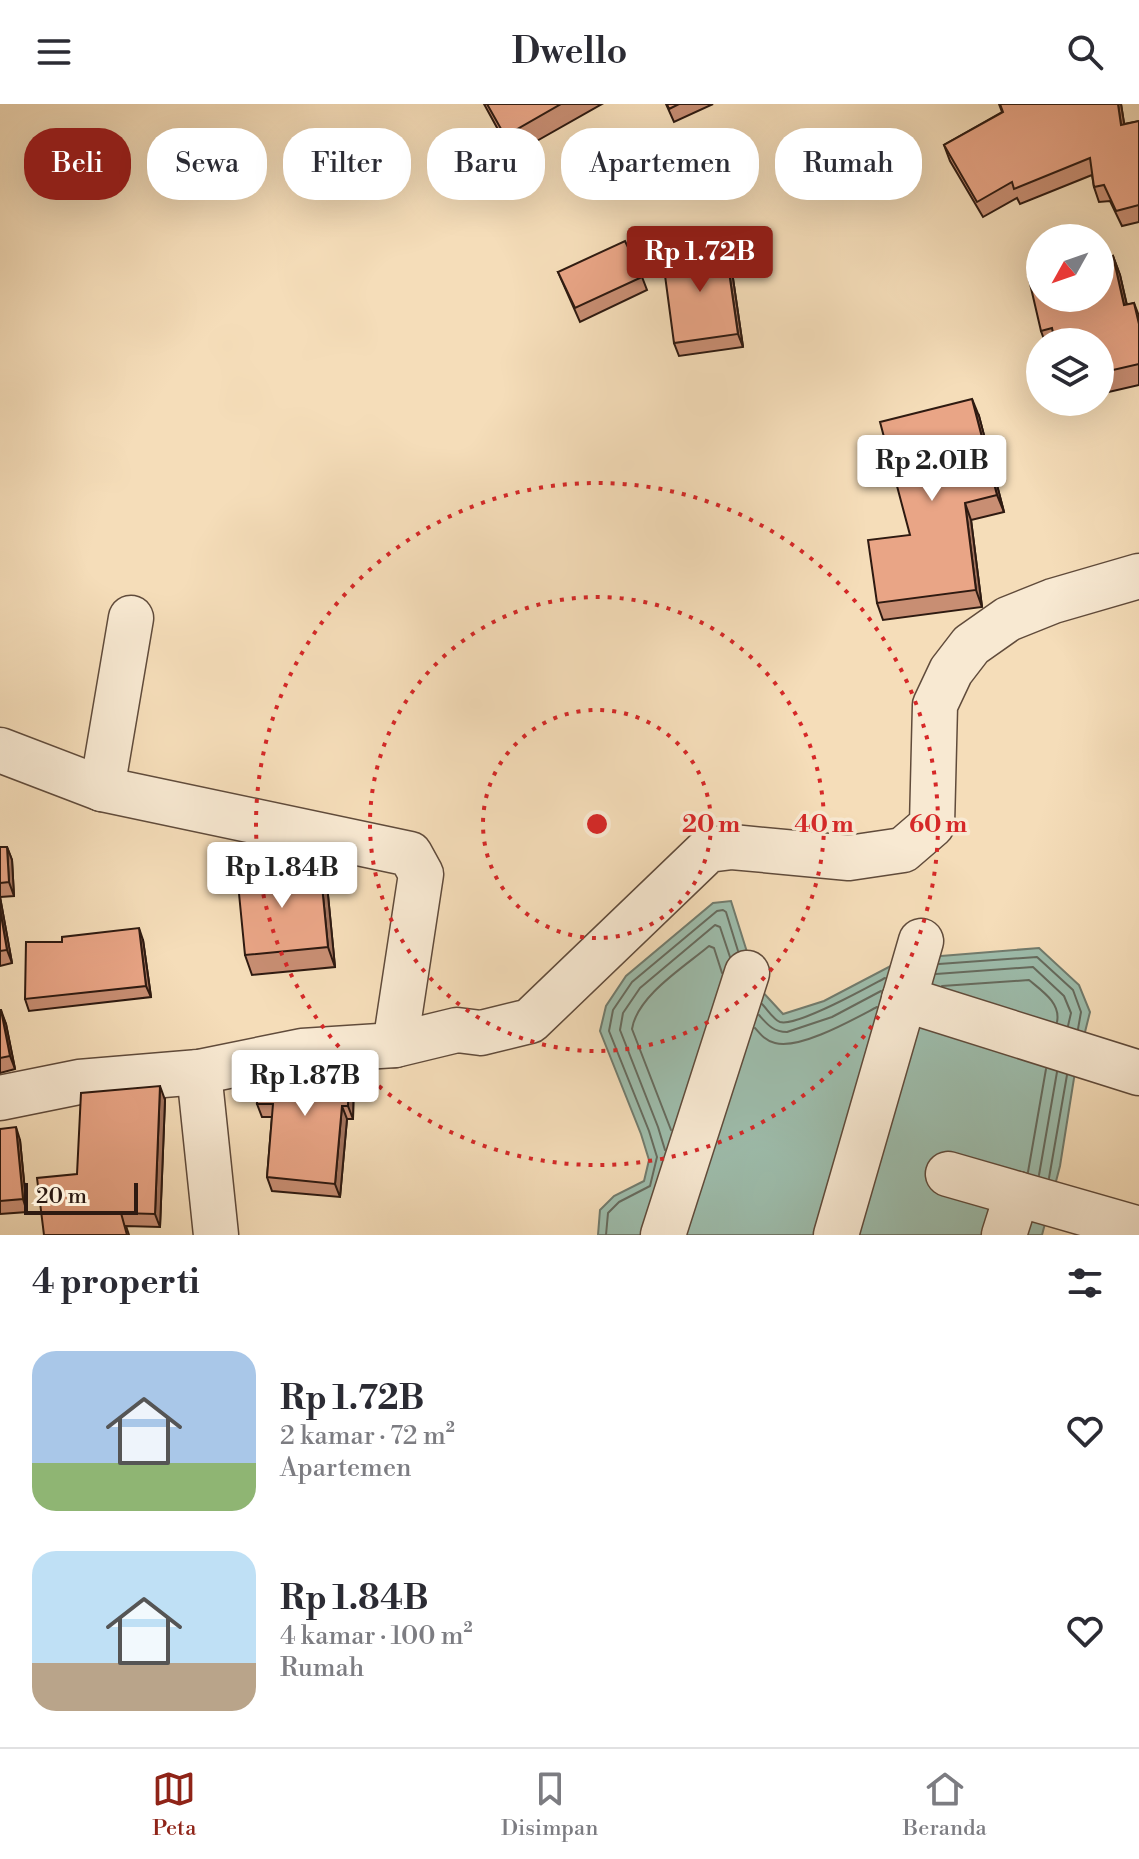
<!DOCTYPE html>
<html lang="id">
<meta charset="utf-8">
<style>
body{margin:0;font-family:"Libre Bodoni",serif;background:#f7f7f7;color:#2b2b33;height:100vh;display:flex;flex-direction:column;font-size:30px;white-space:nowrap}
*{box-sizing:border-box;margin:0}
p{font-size:26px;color:#7c7c81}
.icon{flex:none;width:44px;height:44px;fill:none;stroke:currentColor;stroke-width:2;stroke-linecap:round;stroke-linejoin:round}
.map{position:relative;height:1131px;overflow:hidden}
.side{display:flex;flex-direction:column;background:#fff;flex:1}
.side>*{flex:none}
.hud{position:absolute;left:24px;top:24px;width:1092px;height:72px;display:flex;gap:16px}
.needle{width:52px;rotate:230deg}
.buttons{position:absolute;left:1026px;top:120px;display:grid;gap:16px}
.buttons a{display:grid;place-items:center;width:88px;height:88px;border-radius:50%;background:#fff;box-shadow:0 8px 32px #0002;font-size:40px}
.scale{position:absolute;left:24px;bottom:20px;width:114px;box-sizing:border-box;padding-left:8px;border:4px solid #2e1a11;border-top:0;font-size:22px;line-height:28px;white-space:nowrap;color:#2e1a11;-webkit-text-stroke:6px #f8e9d2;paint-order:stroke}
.price{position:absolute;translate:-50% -68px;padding:0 18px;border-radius:8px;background:#fff;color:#222;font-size:26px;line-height:52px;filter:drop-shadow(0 2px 4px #0008)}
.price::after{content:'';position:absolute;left:50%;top:48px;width:24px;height:18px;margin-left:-12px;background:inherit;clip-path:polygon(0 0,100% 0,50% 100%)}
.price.on{background:#8f2418;color:#fff}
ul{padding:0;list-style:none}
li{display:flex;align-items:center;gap:24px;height:200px;padding:0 32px}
li span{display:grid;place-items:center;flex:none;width:224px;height:160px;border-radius:24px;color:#555}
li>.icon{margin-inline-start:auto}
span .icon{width:96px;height:96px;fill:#fffc;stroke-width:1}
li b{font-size:34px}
h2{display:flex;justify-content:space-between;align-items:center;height:96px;padding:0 32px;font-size:34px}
.pill{padding:0 28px;border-radius:32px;background:#fff;box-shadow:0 8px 32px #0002;font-size:28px;line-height:72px}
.pill.on{background:#8f2418;color:#fff}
header{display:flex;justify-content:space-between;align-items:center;height:104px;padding:0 32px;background:#fff;font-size:36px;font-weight:600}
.menu{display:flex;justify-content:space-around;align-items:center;height:112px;border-top:2px solid #e1e1e2;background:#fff;font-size:22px;color:#7c7c81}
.menu a{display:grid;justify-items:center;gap:4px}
.menu .on{color:#8f2418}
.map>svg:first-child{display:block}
.water{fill:#9dbcab;stroke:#717b6d;stroke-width:2}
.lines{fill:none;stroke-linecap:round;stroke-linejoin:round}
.shore{stroke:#666b5e;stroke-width:2}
.minor-casing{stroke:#604b3b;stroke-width:47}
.minor{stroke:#f8e9d2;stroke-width:44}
.wall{fill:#c88e73;stroke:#2e1a11;stroke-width:2}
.shaded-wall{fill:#a3745e;stroke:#2e1a11;stroke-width:2}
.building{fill:#e9a586;stroke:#2e1a11;stroke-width:2}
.ring{fill:none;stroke:#d62828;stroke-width:4;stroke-dasharray:4 8}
.centre{fill:#d62828;stroke:#f8e9d2;stroke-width:4}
.ring-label{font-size:24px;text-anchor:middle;font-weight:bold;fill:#d62828;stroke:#f8e9d2;stroke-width:7;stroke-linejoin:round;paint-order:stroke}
</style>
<header><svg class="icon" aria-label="menu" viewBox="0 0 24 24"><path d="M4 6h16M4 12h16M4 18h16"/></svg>Dwello<svg class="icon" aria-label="search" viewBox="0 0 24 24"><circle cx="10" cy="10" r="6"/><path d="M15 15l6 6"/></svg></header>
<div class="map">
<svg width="1139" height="1131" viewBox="0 0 1139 1131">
<rect width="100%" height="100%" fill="#f5ddb9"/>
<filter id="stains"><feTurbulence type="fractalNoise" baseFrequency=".0025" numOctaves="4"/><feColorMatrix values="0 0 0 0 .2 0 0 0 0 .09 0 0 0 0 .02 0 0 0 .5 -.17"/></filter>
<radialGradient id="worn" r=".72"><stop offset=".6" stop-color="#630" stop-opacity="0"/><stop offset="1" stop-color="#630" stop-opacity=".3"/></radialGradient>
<!-- water -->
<path class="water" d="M731,797l27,86 25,27 41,-13 80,-42 135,-11 40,37 11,27 -15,60 -15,94 -18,69h-444l2,-25 14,-14 30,-15 5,-21 -8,-26 -41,-103 6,-25 20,-30 87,-73z"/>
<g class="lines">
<!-- shore -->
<g class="shore">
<path d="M939,860l98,-7 36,33 8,22 -3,17"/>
<path d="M936,870l97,-7 31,29 7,17 -3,13"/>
<path d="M942,882l87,-6c13,11 32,23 28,42"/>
<path d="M762,900c5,5 12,16 18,18 17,5 88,-35 105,-44"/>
<path d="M759,911c8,9 14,17 28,17l45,-15 49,-26"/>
<path d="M755,924c6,7 11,13 20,15 25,7 79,-24 102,-36"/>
<path d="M671,1026l-39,-101c5,-33 52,-62 77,-83l5,2 8,25"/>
<path d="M665,1046l-7,-23 -38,-97 3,-17 17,-25 75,-63 5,2 10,30"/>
<path d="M1028,1068l18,-103"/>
<path d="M1039,1071l18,-103"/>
<path d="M1049,1074l18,-103"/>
<path d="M606,1131l2,-22 11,-11 31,-16 7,-29 -8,-26 -40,-100 4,-21 19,-28 85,-71 6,-1 3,2 12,39"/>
</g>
<!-- minor casing -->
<g class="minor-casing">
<g id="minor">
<path d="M0,646l102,39 308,65 11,20 -26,171"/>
<path d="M102,685l29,-171"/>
<path d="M904,895l235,74"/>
<path d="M199,968l17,163"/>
<path d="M0,994l79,-16 120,-10 103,-21 93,-6 62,-15 24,3 49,-12 178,-171 24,-3 117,11 54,-8 29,-25 3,-120 16,-34 20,-26 37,-26 45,-18 86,-25"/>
<path d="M948,1070l191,55"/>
<path d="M663,1131l84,-262"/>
<path d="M836,1131l85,-294"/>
<path d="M1004,1131l13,-41"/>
</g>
</g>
<!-- minor -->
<use href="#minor" class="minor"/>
</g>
<!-- wall -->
<g class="wall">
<path d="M484,0h118l-90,51z"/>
<path d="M666,0h47l-39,18z"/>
<path d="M999,0h122l3,20 15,-3v101l-17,4 -12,-25 -11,1 -5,-15 -2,-12 -72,29 -3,-6 -34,19 -33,-56 -6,-16 58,-33z"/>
<path d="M725,140l5,14 13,89 -64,9 -5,-13z"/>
<path d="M1113,152l7,19 7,30 7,-2 5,13v69l-39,9v-52h-55l-4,-11z"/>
<path d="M558,168l84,5 5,13 -67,32z"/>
<path d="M979,312l25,96 -33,8 11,87 -99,13 -6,-17 33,-68z"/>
<path d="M0,743h7l5,13 2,36 -14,1 12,66 -12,3z"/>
<path d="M320,761l7,20 8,82 -83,8 -7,-20z"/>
<path d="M143,836l8,57 -122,14 -4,-12 37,-57z"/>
<path d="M0,906l6,14 9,45 -15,4z"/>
<path d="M354,970l-1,45h-6l-7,78 -68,-6 -5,-14 5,-60h-10l-5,-13z"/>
<path d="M165,996l-5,127 -34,-1 3,9h-85z"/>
<path d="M0,1025l20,11 7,72 -27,2z"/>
</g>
<!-- shaded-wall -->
<g class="shaded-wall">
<path d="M1118,0h3l6,37 -6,-16z"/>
<path d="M725,140l5,14 13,89 -5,-13z"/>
<path d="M1113,152l7,19 11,49 -7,-19z"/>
<path d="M972,295l7,17 25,96 -7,-17z"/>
<path d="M965,399l6,17 11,87 -6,-17z"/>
<path d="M7,743l5,13 2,36 -5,-14z"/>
<path d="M320,761l7,20 8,82 -7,-20z"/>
<path d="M0,792v1l12,66 -5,-13 -7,-41z"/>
<path d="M139,824l4,12 8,57 -5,-11z"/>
<path d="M1,906l5,14 9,45 -5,-13z"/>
<path d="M349,956l5,14 -1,45 -5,-13z"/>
<path d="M160,982l5,14 -5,127 -5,-13z"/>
<path d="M342,1002l5,13 -7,78 -5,-13z"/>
<path d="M16,1023l4,13 7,72 -4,-13z"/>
</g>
<!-- building -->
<g class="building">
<path d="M487,0h74l-56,32z"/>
<path d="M667,0h12l-10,5z"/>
<path d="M1000,0h118l3,21 18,-4v84l-23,6 -12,-26 -10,2 -4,-29 -76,31 -2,-7 -35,20 -33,-57 59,-33z"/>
<path d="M625,137l17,36 -67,31 -17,-36z"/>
<path d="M725,140l13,90 -64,9 -12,-90z"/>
<path d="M1113,152l11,49 10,-2 5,21v40l-39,9v-31h-45l-3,-14 -11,3 -13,-56 12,-3v26h60v-40z"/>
<path d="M972,295l25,96 -32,8 11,87 -99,13 -9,-63 42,-5 -30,-113z"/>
<path d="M0,743h7l2,35 -9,1z"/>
<path d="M320,761l8,82 -83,8 -8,-82z"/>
<path d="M0,805l7,41 -7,1z"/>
<path d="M139,824l7,58 -121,13 1,-57h36v-5z"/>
<path d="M0,906h1l9,46 -10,2z"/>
<path d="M349,956l-1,46h-6l-7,78 -68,-7 6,-73h-16l1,-33 42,-9z"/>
<path d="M160,982l-5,128 -34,-1 6,22h-83l-7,-57 40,-4 4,-81z"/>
<path d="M16,1023l7,72 -23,2v-72z"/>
</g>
<!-- distance rings -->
<g class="ring">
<circle cx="597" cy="720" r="114"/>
<circle cx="597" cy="720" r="227"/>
<circle cx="597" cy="720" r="341"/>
</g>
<circle cx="597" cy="720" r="12" class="centre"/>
<g class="ring-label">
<text x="711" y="728">20 m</text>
<text x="824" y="728">40 m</text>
<text x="938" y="728">60 m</text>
</g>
<rect width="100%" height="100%" filter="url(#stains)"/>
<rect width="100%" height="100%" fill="url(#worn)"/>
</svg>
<div class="buttons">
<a><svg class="needle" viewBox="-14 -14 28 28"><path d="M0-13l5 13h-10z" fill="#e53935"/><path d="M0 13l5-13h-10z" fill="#7c7c81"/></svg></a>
<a><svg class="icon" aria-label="layers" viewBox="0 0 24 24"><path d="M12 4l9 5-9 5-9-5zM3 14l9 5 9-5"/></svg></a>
</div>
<div class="scale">20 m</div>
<b class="price on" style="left:700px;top:190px">Rp 1.72B</b>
<b class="price" style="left:932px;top:399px">Rp 2.01B</b>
<b class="price" style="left:282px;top:806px">Rp 1.84B</b>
<b class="price" style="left:305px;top:1014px">Rp 1.87B</b>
<div class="hud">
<a class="pill on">Beli</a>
<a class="pill">Sewa</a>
<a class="pill">Filter</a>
<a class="pill">Baru</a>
<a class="pill">Apartemen</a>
<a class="pill">Rumah</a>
</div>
</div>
<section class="side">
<h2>4 properti<svg class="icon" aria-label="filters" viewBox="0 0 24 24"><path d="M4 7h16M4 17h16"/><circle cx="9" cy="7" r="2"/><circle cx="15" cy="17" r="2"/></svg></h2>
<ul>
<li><span style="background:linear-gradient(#a9c7e8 70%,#8fb573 0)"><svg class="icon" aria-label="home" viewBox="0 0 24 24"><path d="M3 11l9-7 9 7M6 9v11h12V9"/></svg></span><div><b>Rp 1.72B</b><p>2 kamar · 72 m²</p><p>Apartemen</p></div><svg class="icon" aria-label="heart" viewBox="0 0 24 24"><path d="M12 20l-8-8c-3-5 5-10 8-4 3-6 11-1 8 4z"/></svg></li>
<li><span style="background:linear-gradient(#bfe0f5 70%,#b9a48a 0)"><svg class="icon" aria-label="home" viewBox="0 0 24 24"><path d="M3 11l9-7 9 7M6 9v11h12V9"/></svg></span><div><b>Rp 1.84B</b><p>4 kamar · 100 m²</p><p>Rumah</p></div><svg class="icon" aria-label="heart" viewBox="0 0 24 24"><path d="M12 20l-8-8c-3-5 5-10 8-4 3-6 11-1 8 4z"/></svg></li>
</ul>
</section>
<nav class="menu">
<a class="on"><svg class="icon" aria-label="map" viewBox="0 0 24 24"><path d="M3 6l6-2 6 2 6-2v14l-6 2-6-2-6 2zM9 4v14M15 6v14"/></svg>Peta</a>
<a><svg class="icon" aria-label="saved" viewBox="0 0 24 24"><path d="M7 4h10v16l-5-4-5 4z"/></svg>Disimpan</a>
<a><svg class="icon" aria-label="home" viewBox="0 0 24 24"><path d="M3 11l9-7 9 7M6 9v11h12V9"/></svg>Beranda</a>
</nav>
